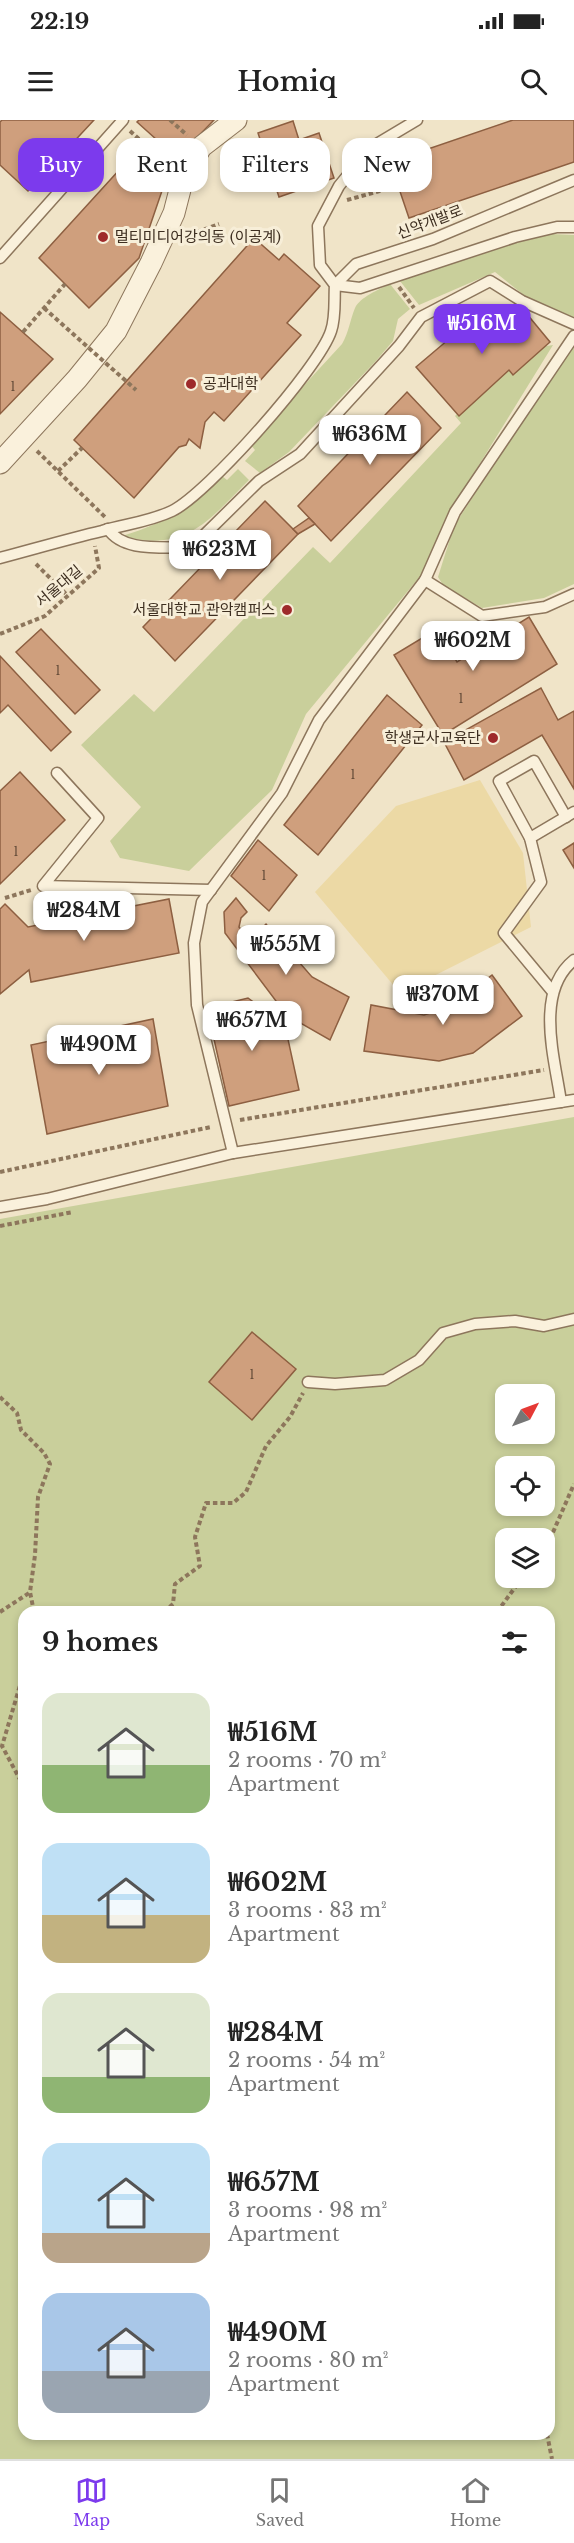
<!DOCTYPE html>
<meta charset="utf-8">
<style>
body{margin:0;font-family:"Libre Baskerville","Noto Sans KR",serif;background:#f6f6f6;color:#222;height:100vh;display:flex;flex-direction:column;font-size:22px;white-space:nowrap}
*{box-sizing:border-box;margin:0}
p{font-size:20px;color:#767676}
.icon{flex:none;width:33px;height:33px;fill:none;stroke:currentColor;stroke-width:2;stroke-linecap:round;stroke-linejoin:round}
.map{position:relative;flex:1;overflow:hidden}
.drawer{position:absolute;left:18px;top:1486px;width:537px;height:834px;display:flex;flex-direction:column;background:#fff;border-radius:18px;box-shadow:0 3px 9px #0003}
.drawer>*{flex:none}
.banner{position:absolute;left:18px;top:18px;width:538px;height:54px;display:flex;gap:12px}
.needle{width:39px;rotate:49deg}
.fabs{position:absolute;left:495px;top:1264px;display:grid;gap:12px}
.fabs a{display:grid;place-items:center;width:60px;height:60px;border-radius:12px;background:#fff;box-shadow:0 3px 9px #0003;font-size:30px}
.price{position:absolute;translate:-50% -51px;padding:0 14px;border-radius:12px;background:#fff;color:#222;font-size:20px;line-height:39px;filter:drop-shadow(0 2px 3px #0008)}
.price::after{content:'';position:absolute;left:50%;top:36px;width:18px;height:14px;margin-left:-9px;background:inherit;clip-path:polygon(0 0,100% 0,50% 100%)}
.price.current{background:#7c3aed;color:#fff}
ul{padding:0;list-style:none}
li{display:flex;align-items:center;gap:18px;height:150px;padding:0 24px}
li span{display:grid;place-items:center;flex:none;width:168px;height:120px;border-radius:18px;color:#555}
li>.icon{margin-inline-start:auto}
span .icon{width:72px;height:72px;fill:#fffc;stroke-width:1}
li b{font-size:26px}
h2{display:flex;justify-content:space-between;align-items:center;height:72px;padding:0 24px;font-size:26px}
.tag{padding:0 21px;border-radius:18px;background:#fff;box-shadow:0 3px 9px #0003;font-size:21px;line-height:54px}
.tag.current{background:#7c3aed;color:#fff}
.status{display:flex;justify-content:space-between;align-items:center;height:42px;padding:0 30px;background:#fff;direction:ltr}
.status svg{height:16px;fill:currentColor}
header{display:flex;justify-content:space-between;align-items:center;height:78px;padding:0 24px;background:#fff;font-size:27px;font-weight:600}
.menu{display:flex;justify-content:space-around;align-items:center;height:84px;border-top:2px solid #e0e0e0;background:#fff;font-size:16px;color:#767676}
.menu a{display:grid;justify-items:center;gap:3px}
.menu .current{color:#7c3aed}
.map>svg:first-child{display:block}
.green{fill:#c9cf9b;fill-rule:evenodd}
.sand{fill:#ecd9a5}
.building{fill:#cf9f7d;stroke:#8d5f41;stroke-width:1.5}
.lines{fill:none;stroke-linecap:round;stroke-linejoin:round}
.lane-casing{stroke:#8d765c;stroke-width:13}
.street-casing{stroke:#8d765c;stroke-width:23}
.path{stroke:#8d765c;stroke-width:4;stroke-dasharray:4.5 3;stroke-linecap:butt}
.lane{stroke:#faf1dc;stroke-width:10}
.street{stroke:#faf1dc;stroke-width:21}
.path-bridge{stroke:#8d765c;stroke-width:4;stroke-dasharray:4.5 3;stroke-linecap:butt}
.poi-dot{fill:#9e2a2b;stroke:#f7eed8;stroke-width:2}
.labels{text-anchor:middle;stroke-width:6;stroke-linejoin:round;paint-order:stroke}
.number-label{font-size:12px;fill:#624a37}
.street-label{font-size:15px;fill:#3d2e20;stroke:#f7eed8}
.poi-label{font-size:15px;fill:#3d2e20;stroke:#f7eed8;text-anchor:start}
</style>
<div class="status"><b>22:19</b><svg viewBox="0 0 49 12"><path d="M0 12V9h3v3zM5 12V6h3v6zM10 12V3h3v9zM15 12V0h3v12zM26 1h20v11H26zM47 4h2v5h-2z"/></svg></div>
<header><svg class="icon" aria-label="menu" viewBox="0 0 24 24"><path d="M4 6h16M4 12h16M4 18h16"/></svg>Homiq<svg class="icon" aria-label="search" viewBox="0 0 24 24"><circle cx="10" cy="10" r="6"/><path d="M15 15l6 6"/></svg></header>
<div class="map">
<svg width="574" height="2339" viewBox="0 0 574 2339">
<rect width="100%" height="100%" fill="#f0e4c8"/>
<!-- green -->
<g class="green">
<path d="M552,114l22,1v82h-5l-44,-21 -30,-24 -76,33 -19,-24 92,-32z"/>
<path d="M390,164l20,25 -12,10 -5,22 -18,21 -86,90 -29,21 -15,-12 10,-11 -5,-6 92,-100c7,-12 8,-24 13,-36 5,-11 25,-19 35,-24z"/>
<path d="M574,220v244l-30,14 -62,10 -39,-23 -5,-8 16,-51z"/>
<path d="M553,225l-103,167 -28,62 -116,140 -34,76 -83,81 -69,-13 -10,-17 31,-34 -60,-62 53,-51 20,18 159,-165 17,16 131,-140 -6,-7 66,-66z"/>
<path d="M238,349l11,11c-41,41 -63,73 -127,56 40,-12 71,-29 100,-60l5,4z"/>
<path d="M574,997v1342h-574v-1240zM506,1275h38v39h-38zM506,1347h38v39h-38zM506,1419h38v39h-38zM24,1492h525v822h-525z"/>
</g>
<!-- sand -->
<path class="sand" d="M480,660l43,73 8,74 -131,66 -85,-101 81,-86z"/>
<!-- building -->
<g class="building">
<path d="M2,0h92l-66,71 -28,-26v-43z"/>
<path d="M139,0h75l-37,38 -40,-36z"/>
<path d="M513,0h61v42l-165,56 -19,-56z"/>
<path d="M293,1l6,19 20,-7 15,45 -55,19 -21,-64z"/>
<path d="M131,37l34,25 -26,76 -50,50 -50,-50z"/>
<path d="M254,118l25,22 5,-6 36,32 -33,37 14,12 -77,86 -10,-9 -9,10 -5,26 -11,-9 -3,6 -7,2 -45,51 -60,-58z"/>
<path d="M517,182l33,40 -37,33 -4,-5 -50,46 -43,-49 72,-61 10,12z"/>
<path d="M0,192l53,47 -53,55z"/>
<path d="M407,272l34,36 -110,113 -33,-35z"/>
<path d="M265,381l33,33 -123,127 -32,-34z"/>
<path d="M309,398l6,6 -17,10 -5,-5z"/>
<path d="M529,497l28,47 -114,71 -49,-80 43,-26 20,33z"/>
<path d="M41,509l59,61 -25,24 -59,-62z"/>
<path d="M0,536l71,76 -20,19 -43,-46 -8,8z"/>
<path d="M541,568l17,32 16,-9v78l-32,-54 -78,45 -20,-38z"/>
<path d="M387,575l35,30 -104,130 -34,-30z"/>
<path d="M20,652l45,48 -65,64v-93z"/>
<path d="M258,720l39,35 -28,36 -38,-35z"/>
<path d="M574,723v25l-11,-18z"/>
<path d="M236,778l11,14 -6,6 -2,9 11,13 16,-16 46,53 37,20 -19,43 -28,-16 -26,-23 -51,-68 -1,-21z"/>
<path d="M169,779l10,54 -148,29 -2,-12 -29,24v-85l5,-5 23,23z"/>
<path d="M492,855l30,41 -49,37 -34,8 -75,-10 7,-46 53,10 28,-9z"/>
<path d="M248,878l33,24 5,8 13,60 -70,16 -22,-98z"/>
<path d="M153,899l15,87 -121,28 -16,-89z"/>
<path d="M252,1212l44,37 -44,51 -43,-38z"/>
</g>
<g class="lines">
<!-- lane casing -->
<g class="lane-casing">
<g id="lane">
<path d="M0,138l123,-138"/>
<path d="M335,165l21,-21 77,-25 141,-59"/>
<path d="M335,165l25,3 155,-51 42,-10h17"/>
<path d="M108,409c16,24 56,17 83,19l68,-67 41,-27 99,-108 22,-29 69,-36 32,20 52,23"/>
<path d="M0,438c34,-9 68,-19 102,-27 24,-7 47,-9 70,-20 35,-17 147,-143 159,-180 5,-14 3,-32 4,-46l-15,-20 -2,-39 21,-40 31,-38 47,-28"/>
<path d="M425,460l57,36 63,-9 29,-13"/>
<path d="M57,653l41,45 -55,68 168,4"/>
<path d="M530,718l44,-26"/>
<path d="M553,872l-49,-59 37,-51 -11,-44 -31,-57 35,-20 32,56"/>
<path d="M561,982c-6,-43 -27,-110 13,-142"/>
<path d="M233,1033l-36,-148 -3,-62 8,-41 80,-109 37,-73 106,-140 30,-68 119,-176"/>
<path d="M0,1087l47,-8 186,-46 341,-53"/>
<path d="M308,1262l27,2 50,-4 34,-20 24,-27 32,-9 40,-3 29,5 30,-7"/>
</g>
</g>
<!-- street casing -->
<g class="street-casing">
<path id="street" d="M0,343l77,-84 39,-48 35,-68 23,-50 9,-35 18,-31 35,-27"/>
</g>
<!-- path -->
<g class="path">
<path d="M170,0l17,15"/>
<path d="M130,11l39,35"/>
<path d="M347,80l51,-14"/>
<path d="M183,117l36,-13"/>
<path d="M399,167l15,21"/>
<path d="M23,212l42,-48"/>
<path d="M37,331l68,66"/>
<path d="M58,351l24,-23"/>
<path d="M36,444l31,31"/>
<path d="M0,514l45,-18 54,-48 -4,-22"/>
<path d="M5,778l26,-8"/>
<path d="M240,1000l304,-50"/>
<path d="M0,1052l211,-45"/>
<path d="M0,1106l73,-14"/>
<path d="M0,1277l17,16 4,17 23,23 6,11 -12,33 -3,58 -5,37 4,20"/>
<path d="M544,1433l30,-69"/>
<path d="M0,1492l29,-19"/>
<path d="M164,1492l9,-8 2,-20 25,-18 -5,-29 11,-34h27l13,-11 20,-46 24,-29 13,-24"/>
<path d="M497,1492l25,-34"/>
<path d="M24,1552l-22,74 22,41"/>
<path d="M547,2314l5,25"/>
</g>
<!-- lane -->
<use href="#lane" class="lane"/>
<!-- street -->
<use href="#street" class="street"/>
<!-- path-bridge -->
<path class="path-bridge" d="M44,188l92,82"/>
</g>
<!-- markers -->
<g class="poi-dot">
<circle cx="103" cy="117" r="6"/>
<circle cx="191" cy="264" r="6"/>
<circle cx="287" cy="490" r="6"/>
<circle cx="493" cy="618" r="6"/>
</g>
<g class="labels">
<!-- number labels -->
<g class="number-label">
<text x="13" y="271">1</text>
<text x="58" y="555">1</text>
<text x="461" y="583">1</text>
<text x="353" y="659">1</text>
<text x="16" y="736">1</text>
<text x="264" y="760">1</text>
<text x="252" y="1259">1</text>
</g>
<!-- street labels -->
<g class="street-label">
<text transform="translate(430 102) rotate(-21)" y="5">신약개발로</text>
<text transform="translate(59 466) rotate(-40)" y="5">서울대길</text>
</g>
<!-- poi labels -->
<g class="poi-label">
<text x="115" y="122">멀티미디어강의동 (이공계)</text>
<text x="203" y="269">공과대학</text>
<text x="275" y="495" text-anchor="end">서울대학교 관악캠퍼스</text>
<text x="481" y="623" text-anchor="end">학생군사교육단</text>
</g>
</g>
</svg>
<div class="fabs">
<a><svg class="needle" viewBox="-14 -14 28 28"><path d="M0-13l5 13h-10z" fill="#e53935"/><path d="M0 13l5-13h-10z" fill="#767676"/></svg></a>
<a><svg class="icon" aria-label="locate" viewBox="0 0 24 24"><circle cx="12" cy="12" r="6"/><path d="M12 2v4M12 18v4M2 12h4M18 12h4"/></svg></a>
<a><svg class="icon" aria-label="layers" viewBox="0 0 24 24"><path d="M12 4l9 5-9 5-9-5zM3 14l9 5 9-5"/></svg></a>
</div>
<b class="price current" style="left:482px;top:235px">₩516M</b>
<b class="price" style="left:370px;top:346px">₩636M</b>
<b class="price" style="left:220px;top:461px">₩623M</b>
<b class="price" style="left:473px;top:552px">₩602M</b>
<b class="price" style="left:84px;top:822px">₩284M</b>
<b class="price" style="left:286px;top:856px">₩555M</b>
<b class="price" style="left:443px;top:906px">₩370M</b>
<b class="price" style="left:252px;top:932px">₩657M</b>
<b class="price" style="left:99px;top:956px">₩490M</b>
<div class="banner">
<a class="tag current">Buy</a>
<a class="tag">Rent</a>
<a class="tag">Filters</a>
<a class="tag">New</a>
</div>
<section class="drawer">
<h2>9 homes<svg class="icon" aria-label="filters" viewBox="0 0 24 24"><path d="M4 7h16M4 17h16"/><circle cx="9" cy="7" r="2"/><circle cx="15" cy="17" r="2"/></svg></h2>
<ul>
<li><span style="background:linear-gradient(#dfe7d0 60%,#8fb573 0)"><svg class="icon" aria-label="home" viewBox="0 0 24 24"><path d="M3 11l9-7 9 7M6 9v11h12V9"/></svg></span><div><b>₩516M</b><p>2 rooms · 70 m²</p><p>Apartment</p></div></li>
<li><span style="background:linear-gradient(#bfe0f5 60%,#c2b280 0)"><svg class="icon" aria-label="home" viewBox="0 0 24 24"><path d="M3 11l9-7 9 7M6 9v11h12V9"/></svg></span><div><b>₩602M</b><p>3 rooms · 83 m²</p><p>Apartment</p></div></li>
<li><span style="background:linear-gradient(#dfe7d0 70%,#8fb573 0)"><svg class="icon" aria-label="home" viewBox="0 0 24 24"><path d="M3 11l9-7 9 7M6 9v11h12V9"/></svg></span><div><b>₩284M</b><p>2 rooms · 54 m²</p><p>Apartment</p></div></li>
<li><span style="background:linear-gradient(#bfe0f5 75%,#b9a48a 0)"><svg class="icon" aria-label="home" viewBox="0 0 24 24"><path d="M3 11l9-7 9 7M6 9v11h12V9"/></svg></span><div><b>₩657M</b><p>3 rooms · 98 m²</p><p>Apartment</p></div></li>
<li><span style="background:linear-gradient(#a9c7e8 65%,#9aa5b1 0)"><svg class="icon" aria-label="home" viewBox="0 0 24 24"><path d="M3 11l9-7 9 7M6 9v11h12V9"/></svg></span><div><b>₩490M</b><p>2 rooms · 80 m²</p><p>Apartment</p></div></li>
</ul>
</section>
</div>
<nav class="menu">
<a class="current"><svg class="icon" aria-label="map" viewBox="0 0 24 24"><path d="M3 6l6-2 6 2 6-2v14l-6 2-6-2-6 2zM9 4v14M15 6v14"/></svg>Map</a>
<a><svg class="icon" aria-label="saved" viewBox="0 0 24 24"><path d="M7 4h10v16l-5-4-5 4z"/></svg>Saved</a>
<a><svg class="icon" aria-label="home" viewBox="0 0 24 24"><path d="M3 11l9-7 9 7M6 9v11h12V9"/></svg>Home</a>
</nav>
